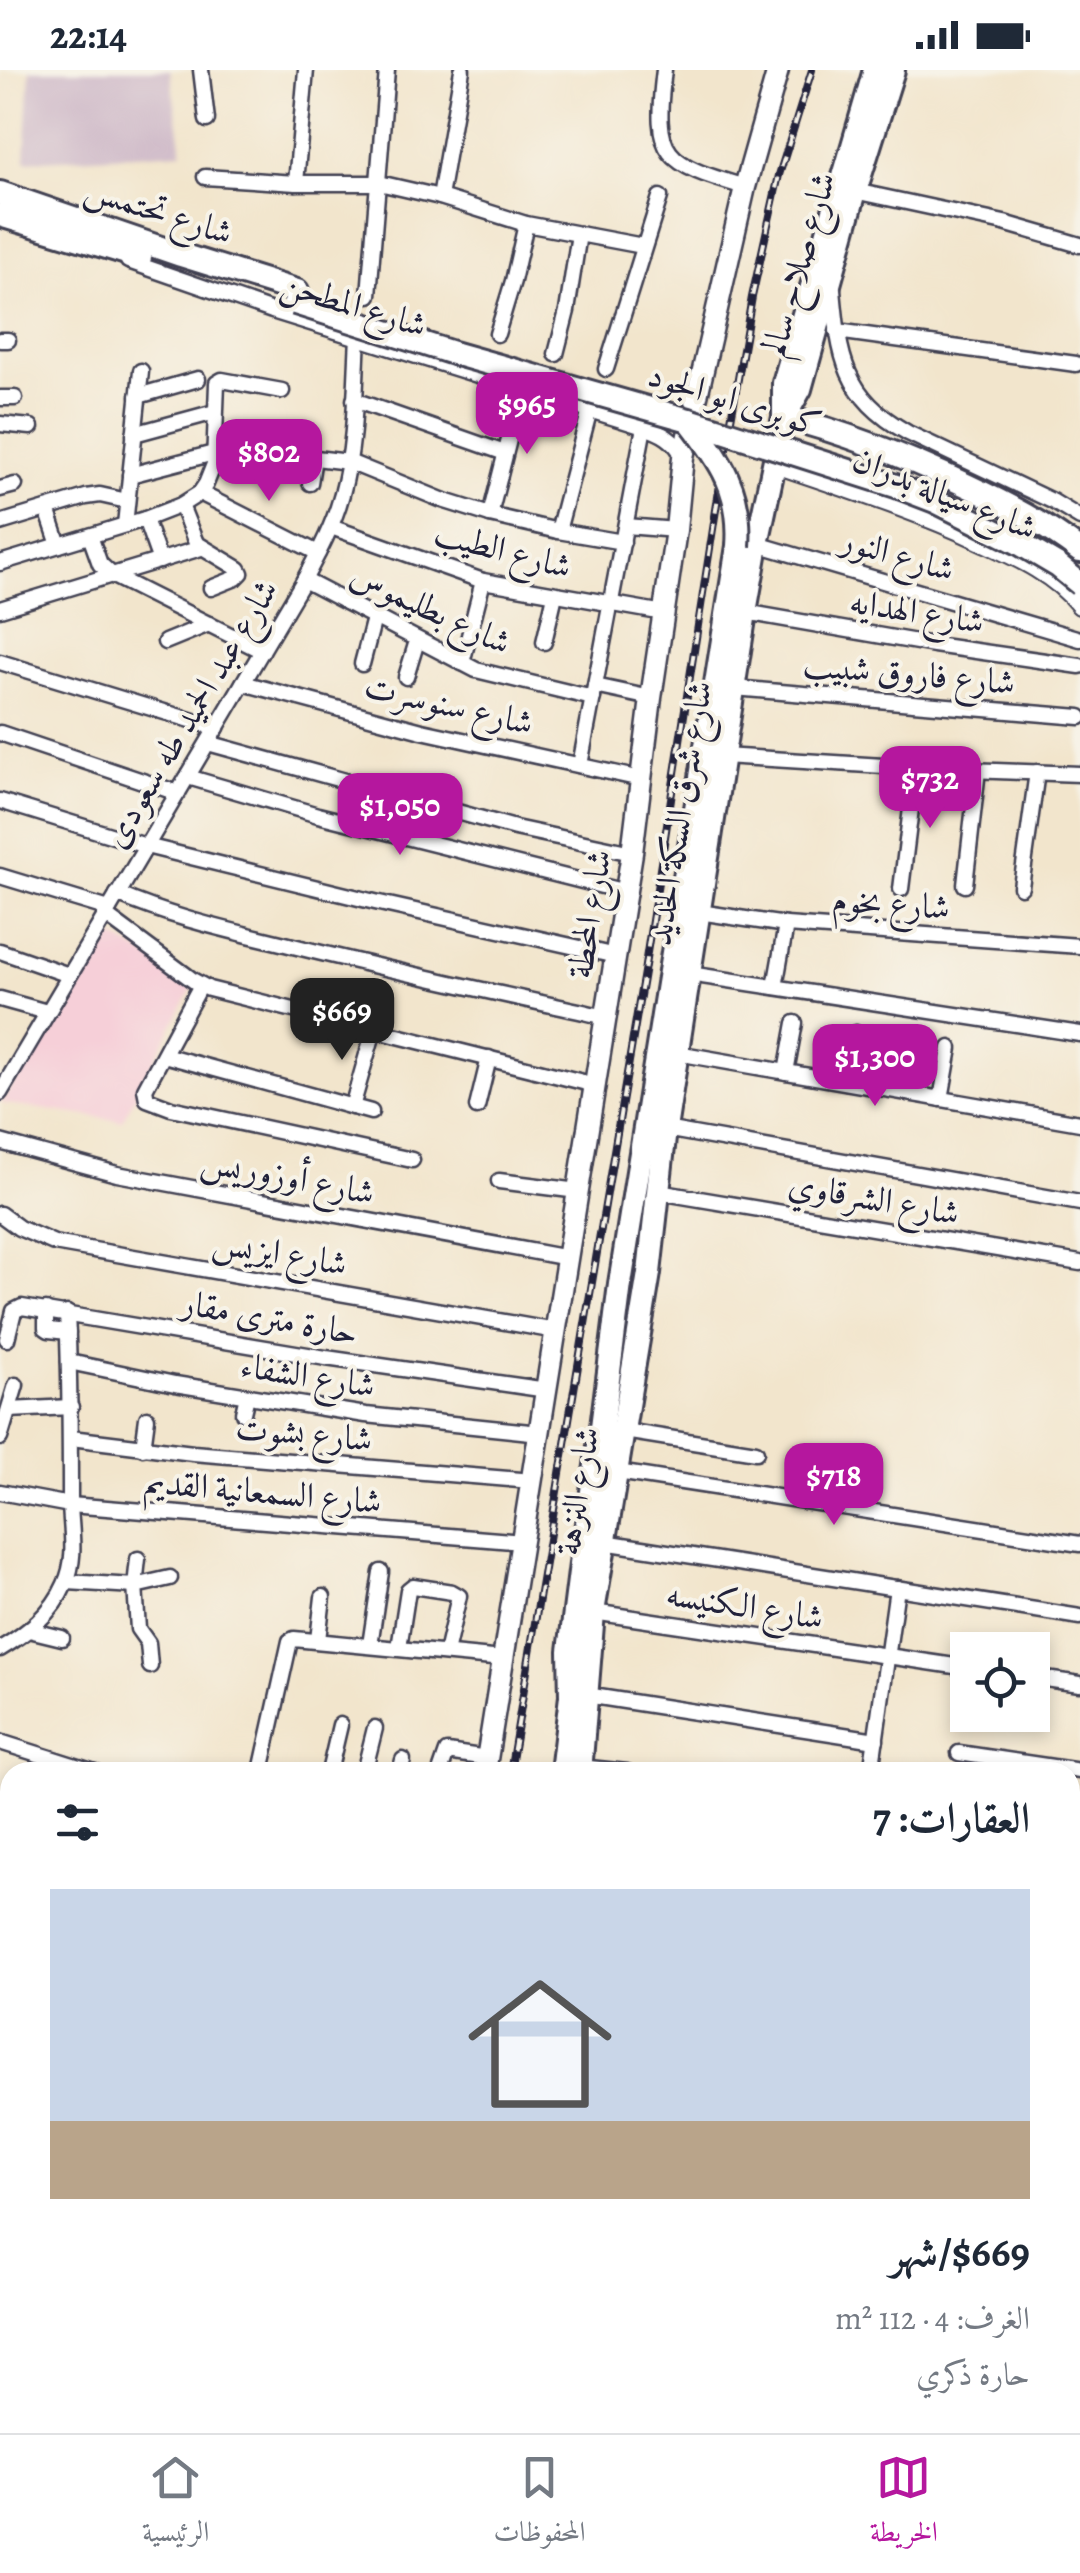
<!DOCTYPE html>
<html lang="ar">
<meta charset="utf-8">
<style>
body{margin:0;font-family:Alegreya,Amiri,serif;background:#f2f2f3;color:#1f2937;direction:rtl;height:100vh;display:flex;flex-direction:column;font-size:38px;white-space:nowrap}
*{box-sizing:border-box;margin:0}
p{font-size:32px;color:#747a83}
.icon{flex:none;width:55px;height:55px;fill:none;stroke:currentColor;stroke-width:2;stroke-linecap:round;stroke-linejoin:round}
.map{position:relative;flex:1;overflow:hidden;direction:ltr}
.panel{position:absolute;left:0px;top:1692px;width:1080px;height:672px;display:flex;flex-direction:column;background:#fff;border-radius:30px 30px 0 0;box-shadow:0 5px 15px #0003;direction:rtl}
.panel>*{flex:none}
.fabs{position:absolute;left:950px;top:1562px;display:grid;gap:20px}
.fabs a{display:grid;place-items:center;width:100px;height:100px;border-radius:0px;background:#fff;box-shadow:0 5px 15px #0003;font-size:50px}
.price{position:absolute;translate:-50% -85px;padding:0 22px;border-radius:20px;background:#b5179e;color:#fff;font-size:32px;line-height:65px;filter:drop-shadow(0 2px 5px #0008)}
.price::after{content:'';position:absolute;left:50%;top:60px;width:30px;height:22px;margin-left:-15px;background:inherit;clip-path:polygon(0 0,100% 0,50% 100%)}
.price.active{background:#222;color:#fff}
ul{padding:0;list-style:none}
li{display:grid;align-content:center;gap:20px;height:530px;padding:0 50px}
li span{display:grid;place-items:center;height:310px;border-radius:0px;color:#555}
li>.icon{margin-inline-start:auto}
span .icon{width:180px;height:180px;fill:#fffc;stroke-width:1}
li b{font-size:42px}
h2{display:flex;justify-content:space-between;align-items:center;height:120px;padding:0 50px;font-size:42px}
.status{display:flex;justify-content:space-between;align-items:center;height:70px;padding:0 50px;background:#fff;direction:ltr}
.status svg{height:28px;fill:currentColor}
.tabs{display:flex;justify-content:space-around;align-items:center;height:140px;border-top:2px solid #e0e1e3;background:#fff;font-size:28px;color:#747a83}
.tabs a{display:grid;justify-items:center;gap:5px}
.tabs .active{color:#b5179e}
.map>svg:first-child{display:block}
.built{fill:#f6cfd8}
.industrial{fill:#d1bdca}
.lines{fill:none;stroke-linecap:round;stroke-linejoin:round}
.minor-casing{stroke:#413f51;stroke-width:19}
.tertiary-casing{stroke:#413f51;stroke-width:22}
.secondary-casing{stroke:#413f51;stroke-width:25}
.primary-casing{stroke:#413f51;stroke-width:28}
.minor{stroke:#fff;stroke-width:14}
.tertiary{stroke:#fff;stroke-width:18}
.secondary{stroke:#fff;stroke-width:20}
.primary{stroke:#fff;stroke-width:22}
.rail-casing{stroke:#22223b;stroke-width:8}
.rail{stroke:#f7f3e8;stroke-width:4;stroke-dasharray:11;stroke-linecap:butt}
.primary-bridge-casing{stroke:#413f51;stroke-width:28;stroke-linecap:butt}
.primary-bridge{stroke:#fff;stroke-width:22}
.labels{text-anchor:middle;stroke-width:8;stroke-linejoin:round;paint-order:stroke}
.street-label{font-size:35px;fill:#22223b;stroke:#f7f3e8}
</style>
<div class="status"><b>22:14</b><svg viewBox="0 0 49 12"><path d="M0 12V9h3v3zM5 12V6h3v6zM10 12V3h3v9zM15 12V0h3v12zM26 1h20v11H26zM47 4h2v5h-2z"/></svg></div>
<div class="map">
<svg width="1080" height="2363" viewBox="0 0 1080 2363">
<rect width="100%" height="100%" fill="#f7f3e8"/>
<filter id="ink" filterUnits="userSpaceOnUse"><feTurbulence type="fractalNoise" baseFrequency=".01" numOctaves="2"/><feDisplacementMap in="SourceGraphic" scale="20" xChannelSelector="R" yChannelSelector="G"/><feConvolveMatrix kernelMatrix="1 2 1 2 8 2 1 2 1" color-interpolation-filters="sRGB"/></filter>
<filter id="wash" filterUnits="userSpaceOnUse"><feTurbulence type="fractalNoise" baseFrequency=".0048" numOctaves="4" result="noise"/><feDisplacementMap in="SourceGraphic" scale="40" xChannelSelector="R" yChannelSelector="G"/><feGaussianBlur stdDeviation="2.25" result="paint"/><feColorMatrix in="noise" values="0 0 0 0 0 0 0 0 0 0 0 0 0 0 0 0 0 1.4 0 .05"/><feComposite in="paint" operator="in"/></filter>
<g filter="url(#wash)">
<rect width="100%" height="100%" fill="#f2e5cc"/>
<!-- built -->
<path class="built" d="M105,862l90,51 -73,138 -121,-18z"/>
<!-- industrial -->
<path class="industrial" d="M30,0h140l12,82 -157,9z"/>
</g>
<g filter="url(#ink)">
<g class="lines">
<!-- minor casing -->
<g class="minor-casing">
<g id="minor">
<path d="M201,0l6,50"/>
<path d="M664,0c-11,88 0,93 81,117"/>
<path d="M205,107l91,6h83l61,14 86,27 117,22"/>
<path d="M296,113l10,-113"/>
<path d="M855,121l149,32 76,22"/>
<path d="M440,127l22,-127"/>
<path d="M128,191l144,50 372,116c18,6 30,12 39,29"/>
<path d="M833,219c6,68 11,108 75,144l144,68 28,17"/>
<path d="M369,225l18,-225"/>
<path d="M837,261l239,33"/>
<path d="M497,264l16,-53 13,-57"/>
<path d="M0,270h8"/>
<path d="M556,284l11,-43 12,-77"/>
<path d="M606,299l54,-172"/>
<path d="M138,326l60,-17"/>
<path d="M0,328h15"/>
<path d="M354,330l151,53"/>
<path d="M0,354l31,3"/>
<path d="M134,364l81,-22"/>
<path d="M215,376l134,16 93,38 48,15 68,16 65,11"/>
<path d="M130,405l84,-22"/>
<path d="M310,413l4,-25"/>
<path d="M0,419l15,-4"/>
<path d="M200,423l118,60"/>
<path d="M181,435l15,38 43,26 2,4 -5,5 -25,10"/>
<path d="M47,439l12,36"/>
<path d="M490,445l32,-127"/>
<path d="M145,449l15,42"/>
<path d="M0,453l86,-26 14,-2 27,6"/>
<path d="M125,455l16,-154"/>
<path d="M626,456l50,4"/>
<path d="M331,457l152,54 181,32"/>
<path d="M558,461l32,-122"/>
<path d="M90,466l10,28 13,12 149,75"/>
<path d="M757,474l323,95"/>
<path d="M0,493l145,-44 36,-14 19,-12 6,-9 8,-20 3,-81 5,-3 60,11"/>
<path d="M304,510l172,90 117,28"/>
<path d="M0,539l201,-61"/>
<path d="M745,542l189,33 146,21"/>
<path d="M165,572l44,-18"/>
<path d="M544,572l11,-47"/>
<path d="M0,592l217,66"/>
<path d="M462,593l21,-82"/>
<path d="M362,594l12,-46"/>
<path d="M406,607l11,-36"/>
<path d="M243,613l179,48 219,48"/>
<path d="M595,616l56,12"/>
<path d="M734,618l346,29"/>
<path d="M0,663l178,60"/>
<path d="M208,673l307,85 117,25"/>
<path d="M723,686l193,12 164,6"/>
<path d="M580,695l64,-338"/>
<path d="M188,707l130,38 308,77"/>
<path d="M0,731l146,45 229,56 241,54"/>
<path d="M0,806l109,33"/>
<path d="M965,815l13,-115"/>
<path d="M1021,817l16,-115"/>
<path d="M901,819l15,-121"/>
<path d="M117,824c57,25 116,37 176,52 104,26 208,48 313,71"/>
<path d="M699,842l87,13 294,21"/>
<path d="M105,845l89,66 15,8 386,96"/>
<path d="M0,881l69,24"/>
<path d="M689,904l391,60"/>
<path d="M201,915l-56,104 2,10 24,9 241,52"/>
<path d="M775,917l11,-62"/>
<path d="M0,929l47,13"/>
<path d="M677,983l403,70"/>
<path d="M164,985l207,57"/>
<path d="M786,1002l9,-49"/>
<path d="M846,1012l10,-49"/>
<path d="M905,1022l9,-50"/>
<path d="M0,1023l304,-513c15,-28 30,-56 38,-86 14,-51 13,-105 16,-157"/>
<path d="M941,1029l9,-51"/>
<path d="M352,1037l22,-77"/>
<path d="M477,1037l12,-49"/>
<path d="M665,1059l415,74"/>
<path d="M0,1072l117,32 451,84"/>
<path d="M499,1111l79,10"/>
<path d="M658,1122l422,71"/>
<path d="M0,1144l19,14 35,15 502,88"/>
<path d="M46,1240v18l3,2 19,2"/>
<path d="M7,1269l7,-28 8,-4 304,51 221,32"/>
<path d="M69,1292l106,22 191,31 174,18"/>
<path d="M9,1340l62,-3"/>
<path d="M243,1343l4,-17"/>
<path d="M618,1360l138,22"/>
<path d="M0,1368l16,-53"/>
<path d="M71,1368l122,15 339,28"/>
<path d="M143,1378l4,-30"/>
<path d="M611,1401l469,73"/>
<path d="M0,1422l70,13 453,37"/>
<path d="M604,1472l476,75"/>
<path d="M138,1489l-3,27 3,43 10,14 2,23"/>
<path d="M67,1512l68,4 35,-8"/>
<path d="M593,1542l375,56"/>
<path d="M29,1560l33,8"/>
<path d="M318,1570l5,-43"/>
<path d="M370,1575l11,-73"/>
<path d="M399,1578l9,-58 5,-4 39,6 7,4 -13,57"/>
<path d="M0,1579c27,-16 52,-35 65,-65 13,-28 5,-55 5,-84 0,-63 0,-125 -3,-187"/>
<path d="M1032,1607l48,7"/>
<path d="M586,1625l290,45"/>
<path d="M0,1672l95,30"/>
<path d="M959,1683l121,18"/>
<path d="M580,1697l47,5"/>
<path d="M261,1701l29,-130 4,-2 209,20"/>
<path d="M329,1702l11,-47"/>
<path d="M364,1702l11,-44"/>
<path d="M400,1702l3,-12"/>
<path d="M440,1702l7,-20 40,6"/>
<path d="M871,1702l26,-184"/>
<path d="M0,1778l10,1"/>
<path d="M1070,1829l10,2"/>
<path d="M1070,1900l10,2"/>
<path d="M1070,1955l10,1"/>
<path d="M1070,2017l10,2"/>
<path d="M0,2026l10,1"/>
<path d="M1070,2060l10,1"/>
<path d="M1070,2092l10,2"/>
<path d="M0,2131l10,1"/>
<path d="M1070,2183l10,-39"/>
<path d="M0,2223l10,2"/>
<path d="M1070,2265l10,1"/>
<path d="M0,2297l10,1"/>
<path d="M0,2340l10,-28"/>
<path d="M721,2355l68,8"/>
<path d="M176,2363l2,-8"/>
<path d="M219,2363l2,-8"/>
<path d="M285,2363l2,-8"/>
<path d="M862,2363l2,-8"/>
<path d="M949,2363l2,-8"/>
<path d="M1040,2363l1,-8"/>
</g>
</g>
<!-- tertiary casing -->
<g class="tertiary-casing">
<path id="tertiary" d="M773,393c71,24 143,47 211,79 35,16 71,32 96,63"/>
</g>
<!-- secondary casing -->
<g class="secondary-casing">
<g id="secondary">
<path d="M485,1702l147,-919 19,-155 25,-168 7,-73 62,-270 33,-117"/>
<path d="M423,2355v8"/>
<path d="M443,2355l1,8"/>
</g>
</g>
<!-- primary casing -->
<g class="primary-casing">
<g id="primary">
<path d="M0,123l181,62 116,36"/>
<path d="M0,145l140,42"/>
<path d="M786,344l14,-25 55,-198 38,-121"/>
<path d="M784,347c63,16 123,40 182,68 40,19 79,39 114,66"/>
<path d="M562,1702l9,-76 -1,-45 12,-95 20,-129 18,-143 118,-738"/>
<path d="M580,1702l13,-160 56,-339 16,-144 80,-517 12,-68 27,-127v-34l91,-313"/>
<path d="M659,2355l4,8"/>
<path d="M686,2355l4,8"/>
</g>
</g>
<!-- minor -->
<use href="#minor" class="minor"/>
<!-- tertiary -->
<use href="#tertiary" class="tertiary"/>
<!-- secondary -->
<use href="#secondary" class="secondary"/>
<!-- primary -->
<use href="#primary" class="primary"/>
<!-- rail casing -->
<g class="rail-casing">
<g id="rail">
<path d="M510,1702l134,-800 76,-488 32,-187 27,-122 33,-105"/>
<path d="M536,2355l2,8"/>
<path d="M553,2355l3,8"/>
<path d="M569,2355l3,8"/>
</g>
</g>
<!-- rail -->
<use href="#rail" class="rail"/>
<!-- primary-bridge casing -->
<g class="primary-bridge-casing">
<g id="primary-bridge">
<path d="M295,233l158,50 236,67 207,66 39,15 84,42 39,23 22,18"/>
<path d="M689,350c32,41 53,71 49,126"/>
</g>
</g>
<!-- primary-bridge -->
<use href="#primary-bridge" class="primary-bridge"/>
</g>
</g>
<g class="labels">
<!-- street labels -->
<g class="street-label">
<text transform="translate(159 140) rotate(18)" y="12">شارع تحتمس</text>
<text transform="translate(798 194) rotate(-74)" y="12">شارع صلاح سالم</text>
<text transform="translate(354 234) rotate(17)" y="12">شارع المطحن</text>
<text transform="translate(735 329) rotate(17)" y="12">كوبرى ابو الجود</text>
<text transform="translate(945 423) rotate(22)" y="12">شارع سيالة بدران</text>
<text transform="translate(503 479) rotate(15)" y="12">شارع الطيب</text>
<text transform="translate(898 484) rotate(16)" y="12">شارع النور</text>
<text transform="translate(431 538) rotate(25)" y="12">شارع بطليموس</text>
<text transform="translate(917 541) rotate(9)" y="12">شارع الهدايه</text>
<text transform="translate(909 603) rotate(5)" y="12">شارع فاروق شبيب</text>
<text transform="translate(449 634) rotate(13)" y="12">شارع سنوسرت</text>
<text transform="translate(190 643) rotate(-59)" y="12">شارع عبد الحميد طه سعودى</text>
<text transform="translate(679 743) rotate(-81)" y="12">شارع شرق السكة الحديد</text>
<text transform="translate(891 833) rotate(4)" y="12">شارع بخوم</text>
<text transform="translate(589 844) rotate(-81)" y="12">شارع المحطة</text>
<text transform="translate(288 1106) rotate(11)" y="12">شارع أوزوريس</text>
<text transform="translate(874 1128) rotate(10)" y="12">شارع الشرقاوي</text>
<text transform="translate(280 1182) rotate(10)" y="12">شارع ايزيس</text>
<text transform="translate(270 1247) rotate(10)" y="12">حارة مترى مقار</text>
<text transform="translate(308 1305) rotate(9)" y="12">شارع الشفاء</text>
<text transform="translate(304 1363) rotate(5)" y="12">شارع بشوت</text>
<text transform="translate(263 1421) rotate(5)" y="12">شارع السمعانية القديم</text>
<text transform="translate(577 1421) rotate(-81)" y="12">شارع النزهة</text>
<text transform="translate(745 1535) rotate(9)" y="12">شارع الكنيسه</text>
</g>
</g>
</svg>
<div class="fabs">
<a><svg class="icon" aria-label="locate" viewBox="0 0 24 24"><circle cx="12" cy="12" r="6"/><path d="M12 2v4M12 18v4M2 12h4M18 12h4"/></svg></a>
</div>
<b class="price" style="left:527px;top:387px">$965</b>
<b class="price" style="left:269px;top:434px">$802</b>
<b class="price" style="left:930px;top:761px">$732</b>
<b class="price" style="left:400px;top:788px">$1,050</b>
<b class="price active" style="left:342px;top:993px">$669</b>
<b class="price" style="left:875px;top:1039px">$1,300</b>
<b class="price" style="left:834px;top:1458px">$718</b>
<section class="panel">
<h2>العقارات: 7<svg class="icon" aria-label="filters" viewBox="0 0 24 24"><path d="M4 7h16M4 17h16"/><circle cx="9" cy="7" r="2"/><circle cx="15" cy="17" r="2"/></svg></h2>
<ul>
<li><span style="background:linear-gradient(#c9d6e8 75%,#b9a48a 0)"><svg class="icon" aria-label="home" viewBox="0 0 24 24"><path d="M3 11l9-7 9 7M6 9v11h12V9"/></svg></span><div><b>$669/شهر</b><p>الغرف: 4 · 112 m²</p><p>حارة ذكري</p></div></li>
</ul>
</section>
</div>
<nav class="tabs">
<a class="active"><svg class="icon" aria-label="map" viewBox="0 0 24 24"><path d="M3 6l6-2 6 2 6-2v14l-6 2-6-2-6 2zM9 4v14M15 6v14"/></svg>الخريطة</a>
<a><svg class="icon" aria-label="saved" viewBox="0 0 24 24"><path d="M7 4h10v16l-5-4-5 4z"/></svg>المحفوظات</a>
<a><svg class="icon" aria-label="home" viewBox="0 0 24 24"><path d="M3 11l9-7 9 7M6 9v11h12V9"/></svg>الرئيسية</a>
</nav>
